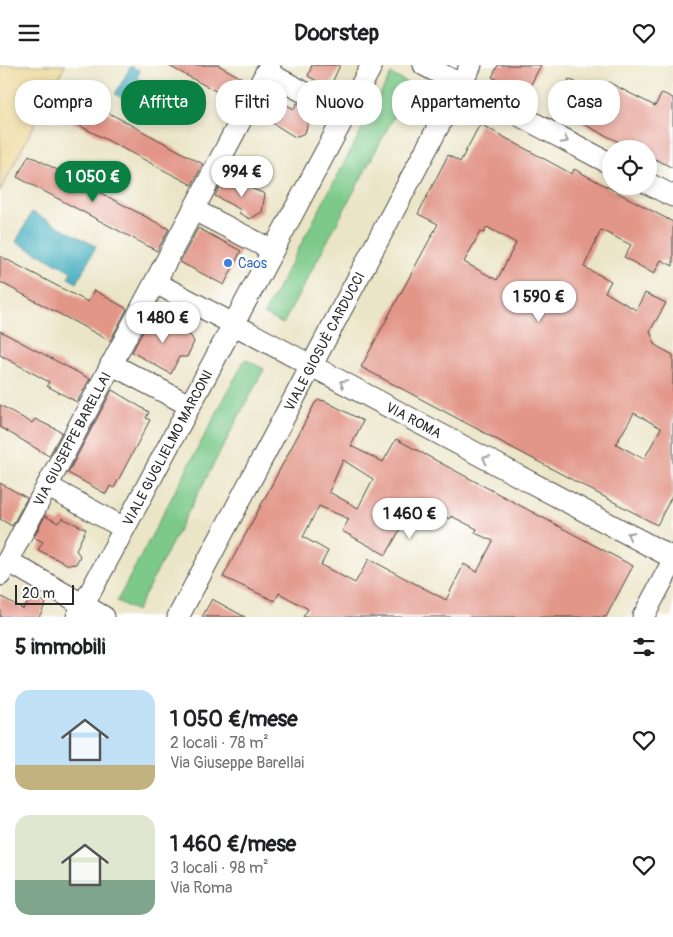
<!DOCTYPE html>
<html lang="it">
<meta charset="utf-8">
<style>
body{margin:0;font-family:Pangolin,sans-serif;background:#f2f2f2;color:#202124;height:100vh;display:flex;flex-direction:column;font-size:19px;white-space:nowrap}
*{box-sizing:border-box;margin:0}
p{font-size:16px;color:#757577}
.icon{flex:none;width:28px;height:28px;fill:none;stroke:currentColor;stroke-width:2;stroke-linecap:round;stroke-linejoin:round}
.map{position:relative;height:552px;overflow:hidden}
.panel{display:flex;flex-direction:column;background:#fff;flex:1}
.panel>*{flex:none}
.top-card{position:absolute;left:15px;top:15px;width:644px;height:45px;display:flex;gap:10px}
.fabs{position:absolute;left:602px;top:75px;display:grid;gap:10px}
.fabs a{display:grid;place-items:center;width:55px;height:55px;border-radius:50%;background:#fff;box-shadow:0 2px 8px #0003;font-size:25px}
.scale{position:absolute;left:15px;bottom:12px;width:59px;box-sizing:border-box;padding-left:5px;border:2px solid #2b2b2b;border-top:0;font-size:14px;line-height:18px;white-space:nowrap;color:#2b2b2b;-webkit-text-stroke:4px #fff;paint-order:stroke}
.price{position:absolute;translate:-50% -42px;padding:0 11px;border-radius:18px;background:#fff;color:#222;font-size:16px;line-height:32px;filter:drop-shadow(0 1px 2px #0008)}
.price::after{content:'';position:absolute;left:50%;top:30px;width:15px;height:11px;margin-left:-8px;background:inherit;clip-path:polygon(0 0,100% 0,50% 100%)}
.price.current{background:#0b8043;color:#fff}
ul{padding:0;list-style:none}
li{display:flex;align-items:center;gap:15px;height:125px;padding:0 15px}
li span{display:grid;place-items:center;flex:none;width:140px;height:100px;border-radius:15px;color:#555}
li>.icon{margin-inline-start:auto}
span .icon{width:60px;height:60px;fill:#fffc;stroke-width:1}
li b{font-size:21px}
h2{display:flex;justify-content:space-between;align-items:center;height:60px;padding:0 15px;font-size:21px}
.tag{padding:0 18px;border-radius:20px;background:#fff;box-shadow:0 2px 8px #0003;font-size:18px;line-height:45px}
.tag.current{background:#0b8043;color:#fff}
header{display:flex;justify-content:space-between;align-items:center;height:65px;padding:0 15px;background:#fff;font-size:22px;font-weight:700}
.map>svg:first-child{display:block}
.green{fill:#7bc989;stroke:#537a5a}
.sand{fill:#eeda9e;stroke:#8c8264}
.water{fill:#3dabbc;stroke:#346b74}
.building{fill:#e29688;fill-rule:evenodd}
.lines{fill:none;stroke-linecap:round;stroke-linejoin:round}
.minor-casing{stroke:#484742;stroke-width:23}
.minor{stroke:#fff;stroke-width:21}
.oneway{stroke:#a0a0a0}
.shop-dot{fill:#3f7fe0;stroke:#fff;stroke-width:2}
.labels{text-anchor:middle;stroke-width:5;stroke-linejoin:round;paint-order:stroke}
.shop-label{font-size:14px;fill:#366cbe;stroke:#fff;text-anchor:start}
.street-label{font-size:14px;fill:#2b2b2b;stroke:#fff}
</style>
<header><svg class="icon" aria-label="menu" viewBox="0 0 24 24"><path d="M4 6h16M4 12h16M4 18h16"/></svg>Doorstep<svg class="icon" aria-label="heart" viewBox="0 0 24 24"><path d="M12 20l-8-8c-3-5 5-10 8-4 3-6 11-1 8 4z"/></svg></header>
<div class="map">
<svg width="673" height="552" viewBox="0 0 673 552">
<rect width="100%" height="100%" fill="#fff"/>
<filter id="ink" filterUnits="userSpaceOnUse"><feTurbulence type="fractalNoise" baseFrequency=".02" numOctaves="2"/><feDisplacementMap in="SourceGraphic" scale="10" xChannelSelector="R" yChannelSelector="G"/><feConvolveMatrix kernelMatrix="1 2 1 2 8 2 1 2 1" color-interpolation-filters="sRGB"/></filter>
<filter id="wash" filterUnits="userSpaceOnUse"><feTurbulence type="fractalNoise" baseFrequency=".0096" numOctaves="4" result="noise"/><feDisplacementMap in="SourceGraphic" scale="20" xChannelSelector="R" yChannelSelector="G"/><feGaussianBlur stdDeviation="1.12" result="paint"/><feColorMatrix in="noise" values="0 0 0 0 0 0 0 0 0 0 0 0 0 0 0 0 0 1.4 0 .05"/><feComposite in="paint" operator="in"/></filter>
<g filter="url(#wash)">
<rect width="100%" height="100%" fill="#ebe5c7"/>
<!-- green -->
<g class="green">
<path d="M391,9l20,11 -128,239 -19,-10z"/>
<path d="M245,294l19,10 -128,242 -19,-10z"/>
</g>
<!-- sand -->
<path class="sand" d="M0,0h65l-65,126z"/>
<!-- water -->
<g class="water">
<path d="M131,1l9,5 -3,7 41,22 -12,22 -51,-28z"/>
<path d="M32,147l64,34 -19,37 -9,-5 3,-7 -55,-29z"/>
</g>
<g id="blocks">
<!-- building -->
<g class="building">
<path d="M167,0h51l29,16 -11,21z"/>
<path d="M312,0h28l-8,18 -8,2 -16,-9z"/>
<path d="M498,0h43l-15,29 -34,-17z"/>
<path d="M569,14l32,16 7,-13 47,24 7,-13 11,5v70l-24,-12v-7h-16l-60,-30 4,-7 -20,-10z"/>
<path d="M61,22l142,77 -11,21 -142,-75z"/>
<path d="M268,30l26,14 3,-6 4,2 7,18 -3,10 -10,4 -37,-23z"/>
<path d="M480,59l92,50 2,-5 99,53v44l-12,-6 -7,14 -30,-17 7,-12 -30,-15 -17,37 27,14 -6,11 31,18 9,-17 21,10 -16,28 5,14 18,10v139l-16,31 -296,-158 77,-143 -20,-10 30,-59 12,7zM487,162l29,16 -19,37 -33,-18 16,-30 4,1zM634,348l27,15 -17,31 -28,-15z"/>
<path d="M29,90l140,74 -12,22 -140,-74z"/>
<path d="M225,112l40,17 -3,18 -12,7 -11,-6 2,-3 -26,-14z"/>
<path d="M198,163l43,23 -17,34 -44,-23z"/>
<path d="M0,191l88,46 6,-12 33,19 -17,32 -110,-59z"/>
<path d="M152,250l39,21 3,6 -7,15h-8l-8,17 -39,-22z"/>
<path d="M0,266l90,48 -13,23 -30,-16 2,-4 -49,-27z"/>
<path d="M112,325l37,22 -3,6 4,2 -36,68 -4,-2 -4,8 -38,-21z"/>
<path d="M319,335l6,1 38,20 -12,25 32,16 13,-23 237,127 -27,51h-303l5,-8 -29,-16 -4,8 -52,-24 92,-174zM343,395l30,19 -15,29 -29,-16zM319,441l30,13 -7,12 44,24 23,-42 27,13 6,-11 7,4 2,-3 26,13 -2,4 18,8 -16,31 -13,-8 -18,36 -77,-41 -14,24 -34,-18 7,-14 -25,-14z"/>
<path d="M0,340l32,18 3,-4 27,13 -13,24 -49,-29z"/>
<path d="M0,418l27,15 -15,28 -12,-7z"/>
<path d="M45,451l13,7 4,-5 24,11 -10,21 4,6 -4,8 -7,1 -31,-15 5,-8 -9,-5z"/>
<path d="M31,530l15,8 -7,14h-39v-21l23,13z"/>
<path d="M212,534l33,18h-43z"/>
</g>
</g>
</g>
<g filter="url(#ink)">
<use href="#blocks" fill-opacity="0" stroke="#484742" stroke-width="1"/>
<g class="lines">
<!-- minor casing -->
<g class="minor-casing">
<g id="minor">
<path d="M424,0l187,99"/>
<path d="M266,7l79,42"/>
<path d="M649,119l24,12"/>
<path d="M194,145l78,40"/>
<path id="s1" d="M156,218l517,275"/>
<path d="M111,299l78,41"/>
<path d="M47,421l77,42"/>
<path d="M8,496l96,56"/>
<path id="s2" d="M0,510l270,-510"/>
<path id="s3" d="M77,552l295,-552"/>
<path id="s4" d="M178,552l293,-552"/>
<path d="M643,552l30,-56"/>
</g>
</g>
<!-- minor -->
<use href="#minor" class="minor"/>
</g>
<!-- one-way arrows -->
<defs><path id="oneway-chevron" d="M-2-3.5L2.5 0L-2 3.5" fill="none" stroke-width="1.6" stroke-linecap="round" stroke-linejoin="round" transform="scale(1.25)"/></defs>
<g class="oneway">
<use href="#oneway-chevron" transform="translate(565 75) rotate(27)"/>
<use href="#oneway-chevron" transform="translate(343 318) rotate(-152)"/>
<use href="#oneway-chevron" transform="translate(486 394) rotate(-152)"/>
<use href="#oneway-chevron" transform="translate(630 470) rotate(-152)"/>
</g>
</g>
<!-- markers -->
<circle class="shop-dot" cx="228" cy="198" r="5"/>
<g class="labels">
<!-- shop labels -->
<g class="shop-label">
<text x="238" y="203">Caos</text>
</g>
<!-- street labels -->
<g class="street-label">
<text dy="5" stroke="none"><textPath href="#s4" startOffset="312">VIALE GIOSUÈ CARDUCCI</textPath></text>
<text dy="5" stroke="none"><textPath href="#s1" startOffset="292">VIA ROMA</textPath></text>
<text dy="5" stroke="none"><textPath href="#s2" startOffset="154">VIA GIUSEPPE BARELLAI</textPath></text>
<text dy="5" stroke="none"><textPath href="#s3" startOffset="192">VIALE GUGLIELMO MARCONI</textPath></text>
</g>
</g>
</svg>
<div class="fabs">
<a><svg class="icon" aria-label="locate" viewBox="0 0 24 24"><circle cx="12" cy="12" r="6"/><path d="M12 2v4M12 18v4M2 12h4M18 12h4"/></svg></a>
</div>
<div class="scale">20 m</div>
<b class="price" style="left:242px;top:133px">994 €</b>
<b class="price current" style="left:93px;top:138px">1 050 €</b>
<b class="price" style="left:539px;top:258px">1 590 €</b>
<b class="price" style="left:163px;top:279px">1 480 €</b>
<b class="price" style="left:410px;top:475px">1 460 €</b>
<div class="top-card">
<a class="tag">Compra</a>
<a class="tag current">Affitta</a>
<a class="tag">Filtri</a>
<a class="tag">Nuovo</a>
<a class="tag">Appartamento</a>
<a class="tag">Casa</a>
</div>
</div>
<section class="panel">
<h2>5 immobili<svg class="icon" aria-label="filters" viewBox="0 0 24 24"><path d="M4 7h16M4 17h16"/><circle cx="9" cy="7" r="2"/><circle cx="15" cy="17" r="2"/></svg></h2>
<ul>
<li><span style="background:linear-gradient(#bfe0f5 75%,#c2b280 0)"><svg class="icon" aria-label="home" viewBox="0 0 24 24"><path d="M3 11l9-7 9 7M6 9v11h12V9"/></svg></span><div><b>1 050 €/mese</b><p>2 locali · 78 m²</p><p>Via Giuseppe Barellai</p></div><svg class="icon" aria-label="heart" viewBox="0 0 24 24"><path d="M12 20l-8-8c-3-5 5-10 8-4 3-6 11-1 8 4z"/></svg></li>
<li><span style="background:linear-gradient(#dfe7d0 65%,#7fa58c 0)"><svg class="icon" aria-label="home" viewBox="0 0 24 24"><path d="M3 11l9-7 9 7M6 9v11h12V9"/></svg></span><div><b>1 460 €/mese</b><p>3 locali · 98 m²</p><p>Via Roma</p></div><svg class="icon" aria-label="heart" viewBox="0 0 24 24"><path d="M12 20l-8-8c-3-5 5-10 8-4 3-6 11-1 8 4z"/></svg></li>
</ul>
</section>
